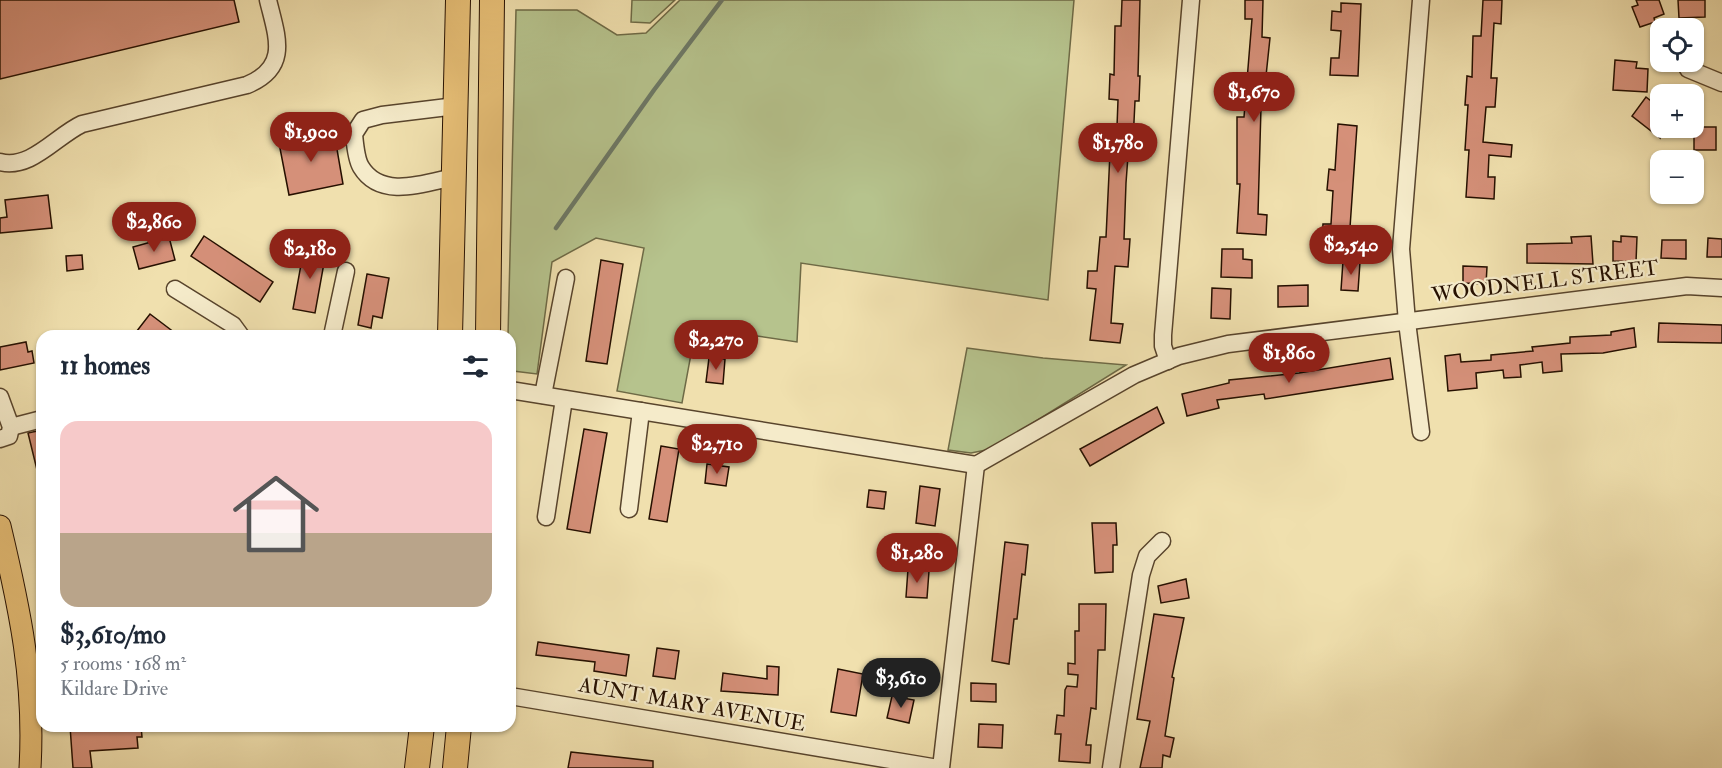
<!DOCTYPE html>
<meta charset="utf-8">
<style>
body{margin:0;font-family:"IM FELL Double Pica",serif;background:#f2f2f3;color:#1f2937;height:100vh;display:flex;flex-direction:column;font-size:22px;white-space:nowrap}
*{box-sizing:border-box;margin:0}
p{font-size:20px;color:#747a83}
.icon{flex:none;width:33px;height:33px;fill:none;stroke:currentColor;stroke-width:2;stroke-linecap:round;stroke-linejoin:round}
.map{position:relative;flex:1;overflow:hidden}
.panel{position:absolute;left:36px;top:330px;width:480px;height:402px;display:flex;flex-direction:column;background:#fff;border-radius:18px;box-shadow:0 2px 4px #0004}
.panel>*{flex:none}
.tools{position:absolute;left:1650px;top:18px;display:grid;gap:12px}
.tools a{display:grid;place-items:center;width:54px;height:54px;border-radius:12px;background:#fff;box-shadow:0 2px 4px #0004;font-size:30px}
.price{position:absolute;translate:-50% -51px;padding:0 14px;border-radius:21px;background:#8f2418;color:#fff;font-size:20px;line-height:39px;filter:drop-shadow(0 2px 3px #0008)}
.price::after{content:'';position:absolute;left:50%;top:36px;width:18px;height:14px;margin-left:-9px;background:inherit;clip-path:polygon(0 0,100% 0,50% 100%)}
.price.selected{background:#222;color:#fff}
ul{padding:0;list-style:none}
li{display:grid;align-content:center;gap:12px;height:318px;padding:0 24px}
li+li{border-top:2px solid #e0e1e3}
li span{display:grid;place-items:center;height:186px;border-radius:18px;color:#555}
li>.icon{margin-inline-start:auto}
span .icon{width:108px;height:108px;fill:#fffc;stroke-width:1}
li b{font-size:26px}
h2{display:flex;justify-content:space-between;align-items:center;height:72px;padding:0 24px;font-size:26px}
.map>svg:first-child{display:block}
.green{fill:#b6c38d;stroke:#6e6a46;stroke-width:1.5}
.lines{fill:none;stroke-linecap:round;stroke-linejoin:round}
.stream{stroke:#6c7866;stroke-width:4.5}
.building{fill:#d59079;stroke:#261000;stroke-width:1.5}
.minor-casing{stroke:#58442c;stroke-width:19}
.major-casing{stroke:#261000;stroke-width:23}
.highway-casing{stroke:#261000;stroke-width:26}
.minor{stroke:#f5ebca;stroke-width:16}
.major{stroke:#e8c077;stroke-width:21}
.highway{stroke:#e8c077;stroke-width:24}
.labels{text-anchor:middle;stroke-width:4.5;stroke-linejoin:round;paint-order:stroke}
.street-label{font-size:21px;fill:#261000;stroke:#f5ebca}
</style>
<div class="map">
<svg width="1722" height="768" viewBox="0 0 1722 768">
<rect width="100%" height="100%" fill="#f0e0ae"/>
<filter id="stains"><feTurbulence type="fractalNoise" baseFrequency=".00333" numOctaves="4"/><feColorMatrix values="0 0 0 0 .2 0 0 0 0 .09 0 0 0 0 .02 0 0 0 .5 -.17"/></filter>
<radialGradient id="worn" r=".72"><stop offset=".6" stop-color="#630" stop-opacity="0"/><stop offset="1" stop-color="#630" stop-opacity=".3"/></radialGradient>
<!-- green -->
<g class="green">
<path d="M632,0h43l-25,23 -19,-1z"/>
<path d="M680,0h394l-26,300 -247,-37 -4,79 -101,-15 -14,76 -65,-12 27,-143 -48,-10 -44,24 -15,112 -24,-3 -3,-5v-30h-2l8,-326h61l40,25 29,-2z"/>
<path d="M967,348l76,10 83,7 -135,84 -20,4 -23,-3z"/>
</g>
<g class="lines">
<!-- stream -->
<path class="stream" d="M556,228l98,-138 68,-90"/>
</g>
<!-- building -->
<g class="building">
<path d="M0,0h234l5,22 -239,57z"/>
<path d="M1122,0h18l-2,76h2l-1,25h-4l-2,41h-4l-3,41 -2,56h6l-2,28 -13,-1 -4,57 12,1 -3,19 -30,-3 6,-51 -9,-1 1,-17h9l3,-34h6l4,-84h6l2,-53 -9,-1 1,-25 4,1 1,-49h6z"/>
<path d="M1245,0h18l-1,37 8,1 -4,38 21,1 -2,21 -18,-1v10h-6l-3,107 9,1 -1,20 -29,-2 3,-49h-3v-67h7l8,-98h-7z"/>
<path d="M1483,0h19l-1,24 -7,-1 -3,55h6l-2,29h-9l-3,35 29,3 -1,12 -22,-2 -1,22h7l-1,22 -28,-2 3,-47h-4l3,-45h-3l2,-29 5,1 1,-41h8z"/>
<path d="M1636,0h23l5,14 -10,4 1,4 -15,5 -8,-20 6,-2z"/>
<path d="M1678,0h27v17l-26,1z"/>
<path d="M1341,3l20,1 -3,72 -28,-1 1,-17h8l2,-27 -10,-1 1,-19 9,1z"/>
<path d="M1615,60l22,2 -1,6 12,1 -1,23 -34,-2z"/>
<path d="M1646,97l14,11v30l-28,-22z"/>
<path d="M1338,124l19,2 -8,116 -27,-2 1,-16h8l2,-33 -6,-1 2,-21 6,1z"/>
<rect x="1694" y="127" width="22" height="23"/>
<path d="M334,132l9,52 -54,11 -10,-52z"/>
<path d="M48,195l4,33 -52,5v-15l7,-1 -2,-17z"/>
<path d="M204,236l69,46 -13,20 -69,-46z"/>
<path d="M1591,236l2,28 -66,-1v-19l45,-1 -1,-6z"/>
<path d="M1621,236l16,1 -1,25 -23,-1v-20l8,1z"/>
<path d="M169,237l6,23 -36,9 -6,-22z"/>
<path d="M1708,238l14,1v18h-15z"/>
<path d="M1662,240h24v19l-25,-1z"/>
<path d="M304,248l22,4 -11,61 -22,-4z"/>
<path d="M1222,249h21v10l9,1v18l-31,-1z"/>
<path d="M82,255l1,14 -16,2 -1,-15z"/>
<path d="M601,260l22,4 -16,100 -21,-3z"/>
<path d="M1343,261l17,1 -2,29 -17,-1z"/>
<path d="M1463,266l24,1 -1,17 -23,-1z"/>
<path d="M367,274l22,4 -7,40 -9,-2 -2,12 -13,-3z"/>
<path d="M1308,285v21l-30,1v-21z"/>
<path d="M1212,288l19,1 -1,30 -19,-1z"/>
<path d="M150,314l29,22h-46z"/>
<path d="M1659,323l63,2v18l-64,-1z"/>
<path d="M1634,328l2,19 -33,6 -42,1 1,17 -19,2 -1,-11 -22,3 1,12 -17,1 -1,-8 -27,3 1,15 -29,3 -3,-35 15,-2 1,8 30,-2v-5l42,-4 -1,-4 38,-4v-6l41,-2v-3z"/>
<path d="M26,342l2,10 4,-1 2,12 -34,7v-23z"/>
<path d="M709,358l16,1 -2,25 -17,-2z"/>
<path d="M1390,358l3,21 -128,20 -1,-5 -47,6 2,8 -32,8 -5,-22 47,-11v-3l70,-7z"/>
<path d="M1157,407l7,16 -74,43 -10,-17z"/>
<path d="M584,429l23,4 -17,100 -23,-4z"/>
<path d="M42,430v44h-4l-10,-41z"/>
<path d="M661,446l18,3 -12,73 -18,-3z"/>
<path d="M707,464l22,3 -3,19 -21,-3z"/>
<path d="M920,486l20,3 -5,37 -19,-3z"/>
<path d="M869,490l17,2 -2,17 -17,-2z"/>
<path d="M1092,523h24l1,22h-4v27l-18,1z"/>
<path d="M1005,542l23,3 -3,30 -3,-1 -5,45h-3l-5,45 -17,-3z"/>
<path d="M908,569l21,2 -2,27 -21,-1z"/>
<path d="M1186,579l3,19 -28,5 -3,-17z"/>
<path d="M1079,604h27l-1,46h-7l-2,59 -5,-1 -5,37h5l-1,18 -31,-2 2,-27h-6l2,-19 7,1 1,-26 2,-4 10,1 1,-12 -10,-1v-11l7,1v-33h4z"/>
<path d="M1154,614l30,4 -12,59 2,1 -9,58 9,2 -4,19 -7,-2 -1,13h-22l10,-47 -13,-2z"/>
<path d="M538,642l91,13 -3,21 -32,-5 1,-9 -59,-7z"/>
<path d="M657,648l22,3 -4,28 -22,-3z"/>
<path d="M767,666l12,1 -1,28 -57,-4 2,-18 44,6z"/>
<path d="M838,669l25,5 -7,42 -25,-4z"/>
<path d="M971,683l25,1v18l-25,-1z"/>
<path d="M892,696l22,4 -5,23 -22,-5z"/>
<path d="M979,724l24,1 -1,23 -24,-1z"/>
<path d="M70,726h71l1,11h-5l1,11 -48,3 2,17h-19z"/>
<path d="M571,752l82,9v7h-85z"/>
</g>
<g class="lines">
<!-- minor casing -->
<g class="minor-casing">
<g id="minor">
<path d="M1421,0l-20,249 6,73 14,110"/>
<path d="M1688,69l34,14"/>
<path d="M0,162c31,8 56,-26 82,-38l165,-39c43,-18 30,-48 21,-85"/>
<path d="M454,177c-29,6 -73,23 -93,-10 -5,-8 -6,-23 -7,-33l9,-14 19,-5 74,-9"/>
<path d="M175,289l58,36 8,11"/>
<path d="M332,336l14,-65"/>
<path d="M1168,361l-5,-15v-11l28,-335"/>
<path d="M510,390l466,75 158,-90 45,-19 49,-12 459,-58 35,2"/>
<path d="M543,395l23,-117"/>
<path d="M0,397l11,30 -2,9 -9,3"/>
<path d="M11,427l31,-8"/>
<path d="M629,509l12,-98"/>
<path d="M546,517l18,-118"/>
<path d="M29,667l13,-1"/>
<path d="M510,696l428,72"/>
<path d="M941,768l35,-303"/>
<path d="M1111,768l30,-193 6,-19 15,-15"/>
</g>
</g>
<!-- major casing -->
<g class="major-casing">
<path id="major" d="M0,526c20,84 35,155 30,242"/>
</g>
<!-- highway casing -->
<g class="highway-casing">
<g id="highway">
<path d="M450,336l8,-336"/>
<path d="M488,336l4,-336"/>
<path d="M417,768l5,-42"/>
<path d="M455,768l4,-42"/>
</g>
</g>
<!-- minor -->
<use href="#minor" class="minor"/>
<!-- major -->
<use href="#major" class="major"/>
<!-- highway -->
<use href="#highway" class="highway"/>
</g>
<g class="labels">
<!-- street labels -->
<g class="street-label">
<text transform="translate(1545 281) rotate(-7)" y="7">WOODNELL STREET</text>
<text transform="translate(692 704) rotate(10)" y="7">AUNT MARY AVENUE</text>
</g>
</g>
<rect width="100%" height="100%" filter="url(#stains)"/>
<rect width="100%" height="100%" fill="url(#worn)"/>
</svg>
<div class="tools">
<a><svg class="icon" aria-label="locate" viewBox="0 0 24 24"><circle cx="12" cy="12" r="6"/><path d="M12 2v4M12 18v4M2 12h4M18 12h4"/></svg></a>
<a>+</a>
<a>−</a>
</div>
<b class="price" style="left:1254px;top:123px">$1,670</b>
<b class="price" style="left:311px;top:163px">$1,900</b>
<b class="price" style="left:1118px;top:174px">$1,780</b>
<b class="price" style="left:154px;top:253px">$2,860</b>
<b class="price" style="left:1351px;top:276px">$2,540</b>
<b class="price" style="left:310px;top:280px">$2,180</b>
<b class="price" style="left:716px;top:371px">$2,270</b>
<b class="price" style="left:1289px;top:384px">$1,860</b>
<b class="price" style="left:717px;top:475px">$2,710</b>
<b class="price" style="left:917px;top:584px">$1,280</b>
<b class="price selected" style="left:901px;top:709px">$3,610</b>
<section class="panel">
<h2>11 homes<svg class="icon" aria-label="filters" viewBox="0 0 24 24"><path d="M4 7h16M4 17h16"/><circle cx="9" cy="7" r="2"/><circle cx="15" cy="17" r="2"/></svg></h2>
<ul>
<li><span style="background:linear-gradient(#f6c9c9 60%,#b9a48a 0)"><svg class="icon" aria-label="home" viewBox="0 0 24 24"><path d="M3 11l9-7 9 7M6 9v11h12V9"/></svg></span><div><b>$3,610/mo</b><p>5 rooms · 168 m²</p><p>Kildare Drive</p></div></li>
</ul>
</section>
</div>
